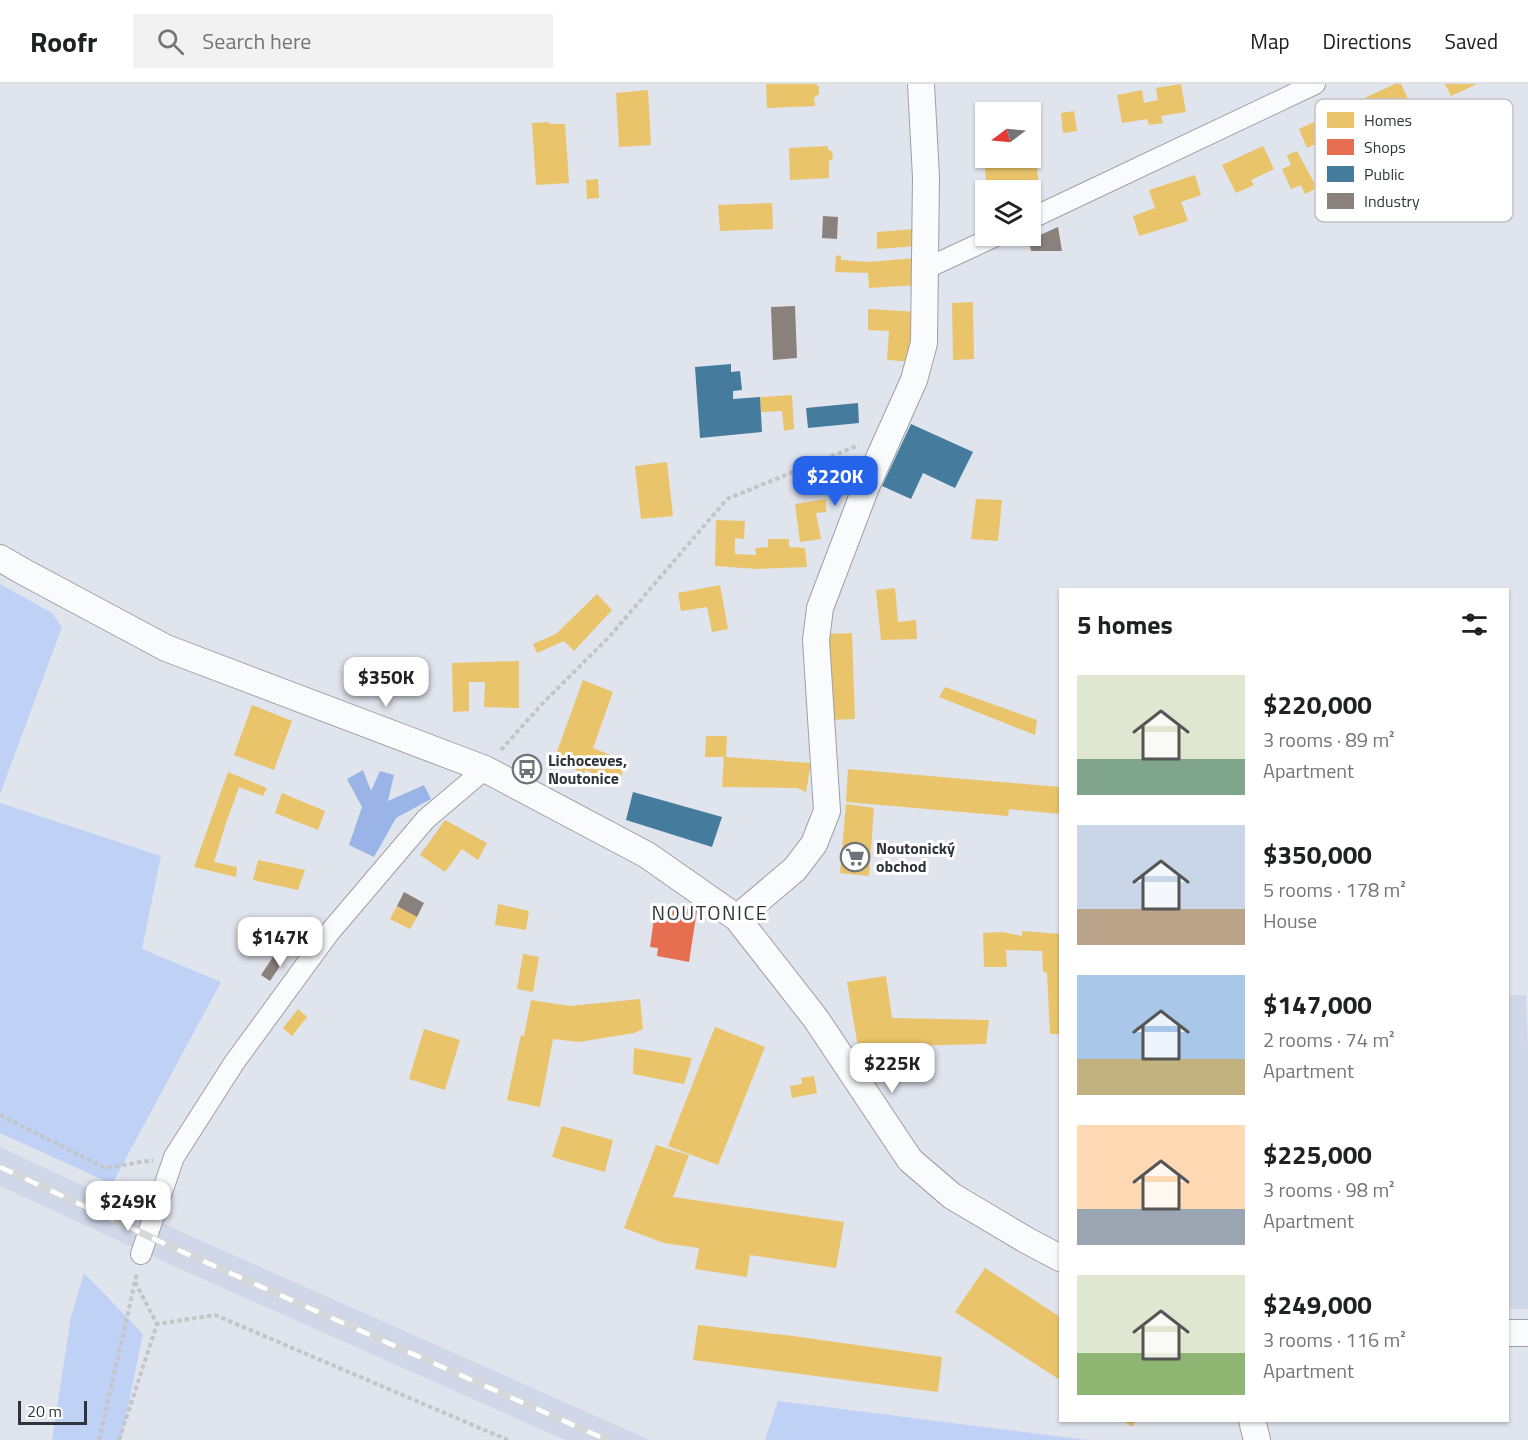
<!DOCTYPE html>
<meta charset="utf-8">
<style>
body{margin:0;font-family:"Titillium Web",sans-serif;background:#f2f2f2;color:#202124;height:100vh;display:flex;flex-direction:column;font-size:22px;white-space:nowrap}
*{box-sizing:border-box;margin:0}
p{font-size:20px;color:#757577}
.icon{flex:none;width:33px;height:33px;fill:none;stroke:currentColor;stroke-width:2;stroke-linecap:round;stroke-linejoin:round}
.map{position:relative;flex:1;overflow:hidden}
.details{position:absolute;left:1059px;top:504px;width:450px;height:834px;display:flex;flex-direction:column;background:#fff;border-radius:0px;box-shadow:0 2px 4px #0004}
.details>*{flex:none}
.needle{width:39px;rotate:254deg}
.fabs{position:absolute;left:975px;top:18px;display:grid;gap:12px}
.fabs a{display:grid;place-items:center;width:66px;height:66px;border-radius:0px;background:#fff;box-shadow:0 2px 4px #0004;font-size:30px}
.scale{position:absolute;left:18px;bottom:15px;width:69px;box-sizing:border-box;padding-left:6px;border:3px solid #30343a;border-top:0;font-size:16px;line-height:21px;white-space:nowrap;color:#30343a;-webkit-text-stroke:4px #fff;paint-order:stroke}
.price{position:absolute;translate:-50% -51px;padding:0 14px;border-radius:12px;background:#fff;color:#222;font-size:20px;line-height:39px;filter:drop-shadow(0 2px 3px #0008)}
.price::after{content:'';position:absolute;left:50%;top:36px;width:18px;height:14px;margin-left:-9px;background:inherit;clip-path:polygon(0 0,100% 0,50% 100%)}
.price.selected{background:#2563eb;color:#fff}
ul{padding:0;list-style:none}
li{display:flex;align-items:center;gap:18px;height:150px;padding:0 18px}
li span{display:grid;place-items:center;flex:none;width:168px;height:120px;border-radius:0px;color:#555}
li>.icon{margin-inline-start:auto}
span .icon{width:72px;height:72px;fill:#fffc;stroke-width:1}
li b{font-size:26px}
h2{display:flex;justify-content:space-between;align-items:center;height:72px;padding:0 18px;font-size:26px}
header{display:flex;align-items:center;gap:36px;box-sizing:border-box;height:84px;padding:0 30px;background:#fff;border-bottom:2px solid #e0e0e0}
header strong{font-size:28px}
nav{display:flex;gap:33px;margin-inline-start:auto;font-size:21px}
.search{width:420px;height:54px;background:#f2f2f2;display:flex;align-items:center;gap:15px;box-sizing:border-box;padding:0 21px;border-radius:0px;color:#757577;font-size:22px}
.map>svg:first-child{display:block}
.built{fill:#d0d7e8}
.green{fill:#c0d1f6}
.water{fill:#9bb4e7}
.homes{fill:#e9c46a}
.shops{fill:#e76f51}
.public{fill:#457b9d}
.industry{fill:#8a817c}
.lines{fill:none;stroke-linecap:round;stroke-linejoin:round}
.minor-casing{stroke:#9da0a7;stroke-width:22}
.tertiary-casing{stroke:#9da0a7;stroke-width:28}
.path{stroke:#c3c5c9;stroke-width:4;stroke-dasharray:4.5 3;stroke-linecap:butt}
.minor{stroke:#fafbfc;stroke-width:20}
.tertiary{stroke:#fafbfc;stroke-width:26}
.rail-casing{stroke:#d6d7d9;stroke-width:7}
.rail{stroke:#fff;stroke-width:4.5;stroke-dasharray:14;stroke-linecap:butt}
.labels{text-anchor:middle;stroke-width:6;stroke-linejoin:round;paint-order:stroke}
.poi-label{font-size:16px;font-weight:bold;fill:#30343a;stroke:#fff;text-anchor:start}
.quarter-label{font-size:20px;letter-spacing:1.5px;fill:#30343a;stroke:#fff}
.key{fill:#fff;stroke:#c1c2c4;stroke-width:1.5}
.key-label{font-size:16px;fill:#30343a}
</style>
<header>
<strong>Roofr</strong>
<div class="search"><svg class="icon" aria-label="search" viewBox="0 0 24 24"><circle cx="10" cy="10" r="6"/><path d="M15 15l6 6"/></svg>Search here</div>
<nav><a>Map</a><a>Directions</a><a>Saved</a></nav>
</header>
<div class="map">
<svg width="1528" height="1356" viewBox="0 0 1528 1356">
<rect width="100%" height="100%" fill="#e0e4ed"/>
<!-- built -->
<g class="built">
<path d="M1508,911h18l2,50v264h-20z"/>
<path d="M0,1063l184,86 466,207h-85l-396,-176 -169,-78z"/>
</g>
<!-- green -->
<g class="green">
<path d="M0,500l52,29 10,14 -62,167z"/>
<path d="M0,719l161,53 -19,93 79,33 -109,202 -112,-51z"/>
<path d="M84,1189l59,61 -22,106h-69l19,-123z"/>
<path d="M778,1317l309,39h-322z"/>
</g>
<!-- water -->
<path class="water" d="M363,686l8,21 9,-20 14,4 -6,26 36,-16 7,14 -35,19 -22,39 -25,-12 13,-38 -15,-28z"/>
<!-- homes -->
<g class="homes">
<path d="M766,0h50l3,3v7l-5,4 1,8 -48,2z"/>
<path d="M1181,0l5,28 -25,4 2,7 -14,2 -2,-6 -25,4 -5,-28 25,-5 2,13 14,-3 -2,-12z"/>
<path d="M1395,0h6l8,17 -40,18 -9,-19z"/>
<path d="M1445,0h32l-26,12z"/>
<path d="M648,6l3,55 -32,2 -3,-54z"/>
<path d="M1342,25l14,30 -22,11 -6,-12 -21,10 -8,-19z"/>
<path d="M1074,27l3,20 -14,2 -2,-20z"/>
<path d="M549,38v2h16l4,59 -33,2 -4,-62z"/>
<path d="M982,55h4v19h24l5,4 21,-2 3,26 -52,4z"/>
<path d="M828,62v3l4,3 1,6 -4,3v17l-39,2 -1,-32z"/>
<path d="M1263,62l11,23 -23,11 3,5 -18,8 -14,-28z"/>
<path d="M1297,67l20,37 -12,6 -4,-9 -10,4 -9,-20 9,-4 -4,-10z"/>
<path d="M1195,91l6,20 -20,7 7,19 -49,15 -6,-20 22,-8 -6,-18z"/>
<path d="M598,95l1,19 -12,1 -1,-19z"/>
<path d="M772,119l1,26 -53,2 -2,-26z"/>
<path d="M915,145l1,17 -39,3v-17z"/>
<path d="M841,171v5l27,2 49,-4 2,27 -50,3 -1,-15 -33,-1 1,-16z"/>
<path d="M973,218l1,57 -21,1 -1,-57z"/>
<path d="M868,225l51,3 -5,50 -27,-2 2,-29 -21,-1z"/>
<path d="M792,311l2,34 -10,2 -2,-20 -21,1 -1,-15z"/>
<path d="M667,378l6,54 -32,3 -6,-53z"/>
<path d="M826,415v13l-10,1 5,26 -21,3 -5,-38z"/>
<path d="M976,415l26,1 -4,41 -27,-2z"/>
<path d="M716,436l29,1 -1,18 -9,-1v16l21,1 -1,-7 13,-1v-8h21v8l16,1 2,19 -50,2 -42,-3z"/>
<path d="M720,501l8,44 -16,3 -5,-25 -26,4 -3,-18z"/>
<path d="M895,504l3,34 18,-2 1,19 -36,1 -5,-50z"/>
<path d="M597,510l15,16 -38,41 -10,-10 -27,12 -4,-9 23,-10z"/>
<path d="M852,549l3,86 -26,1 -3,-86z"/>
<path d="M519,577v47l-35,-1 1,-25h-16v29l-16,1 -1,-49z"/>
<path d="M583,596l30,12 -20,56 32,13 -6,23 -34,-14 -1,4 -30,-14z"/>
<path d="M945,603l92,33 -2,15 -96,-38z"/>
<path d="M252,621l40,16 -18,49 -40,-15z"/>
<path d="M706,652h21l-1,21 85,6 -5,29 -9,-4 -75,-1 2,-30h-19z"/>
<path d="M848,685l212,18v27l-51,-5 -1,7 -162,-14z"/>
<path d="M228,688l39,16 -4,8 -24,-9 -13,36 -12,39 23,5 -1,10 -42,-10z"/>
<path d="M282,709l43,18 -7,19 -43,-17z"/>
<path d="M846,720l28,4 -5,68 -29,-3z"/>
<path d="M445,736l42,23 -9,17 -16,-11 -17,23 -25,-17z"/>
<path d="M258,776l47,10 -7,20 -45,-10z"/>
<path d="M498,820l31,7 -3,19 -31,-5z"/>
<path d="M397,822l20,11 -7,12 -20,-10z"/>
<path d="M1022,847l38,3v100h-10l-3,-61 -4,-2 -1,-20 -36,-1 1,17h-23l-1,-34 19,-1 20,4z"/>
<path d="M523,870l16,3 -6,35 -16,-3z"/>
<path d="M886,892l6,42 97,2 -3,24 -128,3 -11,-65z"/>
<path d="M640,915l3,30 -9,4 -55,9 -26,-3 -13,68 -33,-7 14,-65 3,1 7,-36 39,6z"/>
<path d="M298,925l9,8 -15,19 -9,-8z"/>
<path d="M715,943l50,20 -47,118 -50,-19z"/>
<path d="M424,945l36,11 -15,50 -36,-11z"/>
<path d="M634,964l58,10 -8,26 -51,-10z"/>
<path d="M814,992l3,17 -25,5 -2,-12 12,-2 -1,-6z"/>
<path d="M562,1042l51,14 -8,32 -53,-15z"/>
<path d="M656,1061l33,10 -16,42 171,25 -8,46 -86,-13 -3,22 -52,-8 4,-21 -35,-5 -40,-15z"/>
<path d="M985,1184l75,49v63l-105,-68z"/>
<path d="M698,1241l95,11 149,21 -4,35 -245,-32z"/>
<path d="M1122,1336h14l-4,7z"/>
</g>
<!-- shops -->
<path class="shops" d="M665,821l32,5 -8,52 -32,-6 1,-8 -8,-1 5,-36 8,1z"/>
<!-- public -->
<g class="public">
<path d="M731,280v8l9,-1 2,19 -9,1v8l27,-2 2,35 -62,6 -5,-71z"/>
<path d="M858,319l1,20 -51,5 -2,-20z"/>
<path d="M911,340l62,28 -18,36 -32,-15 -12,26 -29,-13z"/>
<path d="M633,708l89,25 -10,30 -86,-27z"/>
</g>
<!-- industry -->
<g class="industry">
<path d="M823,132l15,1 -1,22 -15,-1z"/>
<path d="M1058,143l4,24h-31l-2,-11z"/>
<path d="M795,222l2,52 -24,2 -2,-53z"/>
<path d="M404,808l20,11 -7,14 -20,-11z"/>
<path d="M273,873l9,6 -12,18 -9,-6z"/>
</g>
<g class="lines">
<!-- minor casing -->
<g class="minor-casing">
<g id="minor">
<path d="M1030,135l285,-135"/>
<path d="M925,185l71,-33"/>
<path d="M141,1170l33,-97 60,-94 95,-130 97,-114 59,-50"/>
</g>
</g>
<!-- tertiary casing -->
<g class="tertiary-casing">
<g id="tertiary">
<path d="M0,474l24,14 142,76 319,121 162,86 90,63 79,101 94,141 42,36 74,44 34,18"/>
<path d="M737,834l58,-49 19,-25 13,-33 -11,-171 4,-32 46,-121 48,-107 10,-37 2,-166 -5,-93"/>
<path d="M1508,1249h20"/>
<path d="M1252,1336l5,20"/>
</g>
</g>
<!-- path -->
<g class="path">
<path d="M501,666l41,-46 68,-68 117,-137 132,-54"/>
<path d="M0,1031l105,53 48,-8"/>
<path d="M135,1198l22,42"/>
<path d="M99,1356l38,-167"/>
<path d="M119,1356l38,-116 58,-9 293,125"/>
</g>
<!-- minor -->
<use href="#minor" class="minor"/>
<!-- tertiary -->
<use href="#tertiary" class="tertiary"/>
<!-- rail casing -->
<g class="rail-casing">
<path id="rail" d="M0,1083l176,82 431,191"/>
</g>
<!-- rail -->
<use href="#rail" class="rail"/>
</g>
<!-- icons -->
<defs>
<g id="bus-ring" transform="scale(1.5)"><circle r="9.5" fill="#fff" stroke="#6e7279" stroke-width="1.5"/><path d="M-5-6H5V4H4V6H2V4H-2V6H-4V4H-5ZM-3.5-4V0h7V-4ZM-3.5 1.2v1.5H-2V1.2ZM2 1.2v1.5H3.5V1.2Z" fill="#6e7279"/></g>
<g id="supermarket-ring" transform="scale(1.5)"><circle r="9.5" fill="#fff" stroke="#6e7279" stroke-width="1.5"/><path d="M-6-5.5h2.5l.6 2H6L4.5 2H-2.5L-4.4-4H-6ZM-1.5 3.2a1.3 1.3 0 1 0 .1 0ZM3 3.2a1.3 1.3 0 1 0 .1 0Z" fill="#6e7279"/></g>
</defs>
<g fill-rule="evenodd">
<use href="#bus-ring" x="527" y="685"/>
<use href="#supermarket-ring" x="855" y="773"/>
</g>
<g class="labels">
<!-- poi labels -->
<g class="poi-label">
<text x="548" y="682">Lichoceves,<tspan x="548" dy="18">Noutonice</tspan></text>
<text x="876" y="770">Noutonický<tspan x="876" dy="18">obchod</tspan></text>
</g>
<!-- quarter labels -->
<g class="quarter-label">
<text x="710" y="836">NOUTONICE</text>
</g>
</g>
<!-- legend -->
<rect x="1315" y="15" width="198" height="123" rx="9" class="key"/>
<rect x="1327" y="28" width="27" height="16" fill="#e9c46a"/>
<rect x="1327" y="55" width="27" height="16" fill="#e76f51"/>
<rect x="1327" y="82" width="27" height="16" fill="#457b9d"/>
<rect x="1327" y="109" width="27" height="16" fill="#8a817c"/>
<g class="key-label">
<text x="1364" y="42">Homes</text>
<text x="1364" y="69">Shops</text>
<text x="1364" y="96">Public</text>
<text x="1364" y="123">Industry</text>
</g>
</svg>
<div class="fabs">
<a><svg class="needle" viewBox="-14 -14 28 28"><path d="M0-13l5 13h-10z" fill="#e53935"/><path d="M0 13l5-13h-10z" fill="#757577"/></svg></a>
<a><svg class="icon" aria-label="layers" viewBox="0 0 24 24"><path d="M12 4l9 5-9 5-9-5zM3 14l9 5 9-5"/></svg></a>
</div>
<div class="scale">20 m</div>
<b class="price selected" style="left:835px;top:423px">$220K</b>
<b class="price" style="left:386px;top:624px">$350K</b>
<b class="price" style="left:280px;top:884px">$147K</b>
<b class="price" style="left:892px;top:1010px">$225K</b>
<b class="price" style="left:128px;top:1148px">$249K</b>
<section class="details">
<h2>5 homes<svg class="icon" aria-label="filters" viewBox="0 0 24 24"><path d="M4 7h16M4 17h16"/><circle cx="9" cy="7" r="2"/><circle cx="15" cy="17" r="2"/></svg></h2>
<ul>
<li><span style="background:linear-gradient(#dfe7d0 70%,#7fa58c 0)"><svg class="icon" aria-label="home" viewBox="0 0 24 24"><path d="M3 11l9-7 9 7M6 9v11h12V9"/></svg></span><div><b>$220,000</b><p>3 rooms · 89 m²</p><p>Apartment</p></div></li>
<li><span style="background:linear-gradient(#c9d6e8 70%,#b9a48a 0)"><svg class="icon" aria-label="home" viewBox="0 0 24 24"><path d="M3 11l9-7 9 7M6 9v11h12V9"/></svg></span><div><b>$350,000</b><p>5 rooms · 178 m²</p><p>House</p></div></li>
<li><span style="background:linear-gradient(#a9c7e8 70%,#c2b280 0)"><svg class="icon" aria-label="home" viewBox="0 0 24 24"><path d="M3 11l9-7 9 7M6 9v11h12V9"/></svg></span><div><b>$147,000</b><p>2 rooms · 74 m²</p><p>Apartment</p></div></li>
<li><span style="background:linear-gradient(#ffd9b3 70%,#9aa5b1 0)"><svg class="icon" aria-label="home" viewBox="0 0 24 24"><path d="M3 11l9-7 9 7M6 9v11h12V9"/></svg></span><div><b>$225,000</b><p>3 rooms · 98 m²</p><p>Apartment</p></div></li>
<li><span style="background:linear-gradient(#dfe7d0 65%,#8fb573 0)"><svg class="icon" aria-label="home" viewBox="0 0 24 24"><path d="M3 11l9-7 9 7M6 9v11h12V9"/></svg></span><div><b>$249,000</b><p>3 rooms · 116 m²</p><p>Apartment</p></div></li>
</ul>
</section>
</div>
